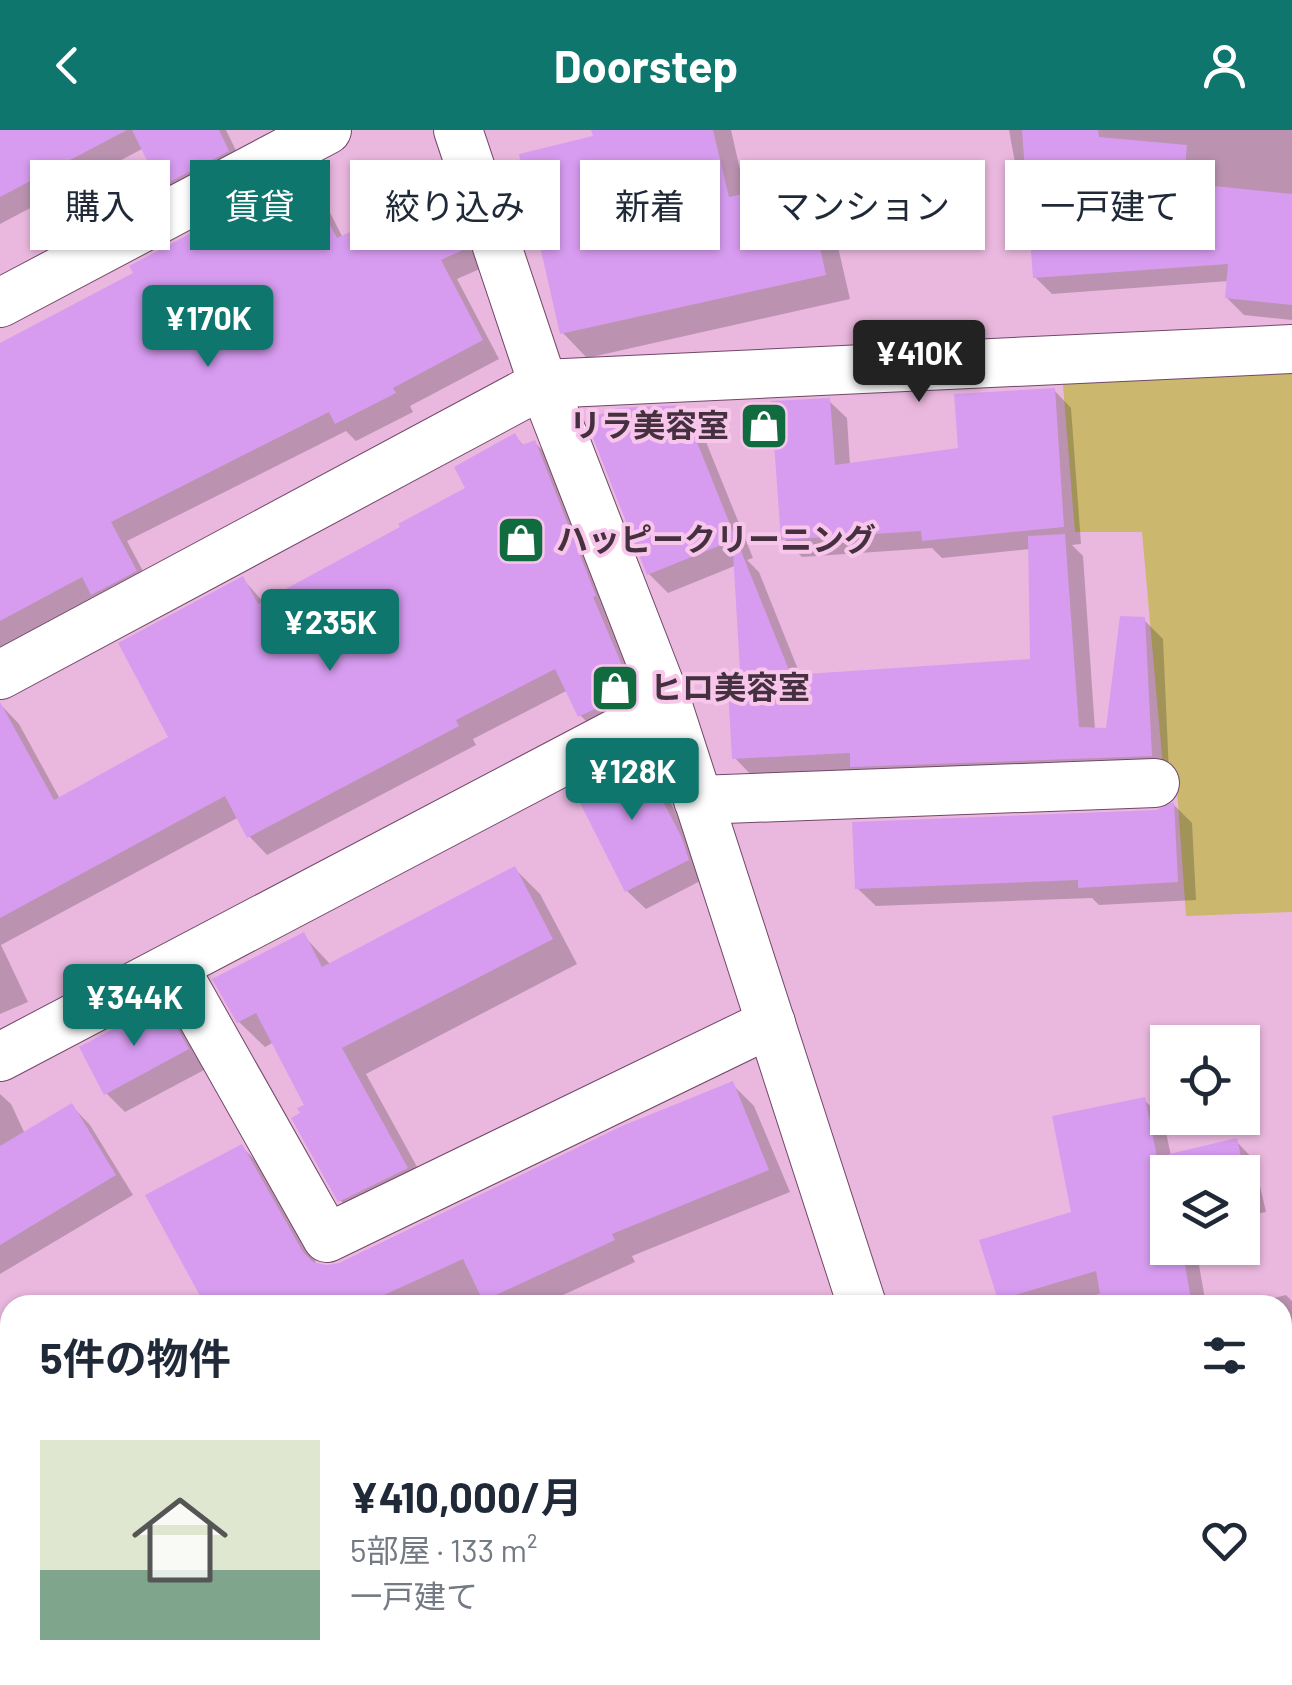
<!DOCTYPE html>
<html lang="ja">
<meta charset="utf-8">
<style>
body{margin:0;font-family:Barlow,"Noto Sans JP",sans-serif;background:#f6f6f7;color:#1f2937;height:100vh;display:flex;flex-direction:column;font-size:38px;white-space:nowrap}
*{box-sizing:border-box;margin:0}
p{font-size:32px;color:#747a83}
.icon{flex:none;width:55px;height:55px;fill:none;stroke:currentColor;stroke-width:2;stroke-linecap:round;stroke-linejoin:round}
.map{position:relative;flex:1;overflow:hidden}
.drawer{position:absolute;left:0px;top:1165px;width:1292px;height:390px;display:flex;flex-direction:column;background:#fff;border-radius:30px 30px 0 0;box-shadow:0 2px 8px #0004}
.drawer>*{flex:none}
.top-card{position:absolute;left:30px;top:30px;width:1232px;height:90px;display:flex;gap:20px}
.fabs{position:absolute;left:1150px;top:895px;display:grid;gap:20px}
.fabs a{display:grid;place-items:center;width:110px;height:110px;border-radius:0px;background:#fff;box-shadow:0 2px 8px #0004;font-size:50px}
.price{position:absolute;translate:-50% -85px;padding:0 22px;border-radius:10px;background:#0f766e;color:#fff;font-size:32px;line-height:65px;filter:drop-shadow(0 2px 5px #0008)}
.price::after{content:'';position:absolute;left:50%;top:60px;width:30px;height:22px;margin-left:-15px;background:inherit;clip-path:polygon(0 0,100% 0,50% 100%)}
.price.on{background:#222;color:#fff}
ul{padding:0;list-style:none}
li{display:flex;align-items:center;gap:30px;height:250px;padding:0 40px}
li+li{border-top:2px solid #e0e1e3}
li span{display:grid;place-items:center;flex:none;width:280px;height:200px;border-radius:0px;color:#555}
li>.icon{margin-inline-start:auto}
span .icon{width:120px;height:120px;fill:#fffc;stroke-width:1}
li b{font-size:42px}
h2{display:flex;justify-content:space-between;align-items:center;height:120px;padding:0 40px;font-size:42px}
.tag{padding:0 35px;border-radius:0px;background:#fff;box-shadow:0 2px 8px #0004;font-size:35px;line-height:90px}
.tag.on{background:#0f766e;color:#fff}
header{display:flex;justify-content:space-between;align-items:center;height:130px;padding:0 40px;background:#0f766e;color:#fff;font-size:45px;font-weight:700}
.map>svg:first-child{display:block}
.green{fill:#cbb86e}
.shadow{fill:#0003}
.building{fill:#d79cf0}
.lines{fill:none;stroke-linecap:round;stroke-linejoin:round}
.minor-casing{stroke:#724768;stroke-width:50}
.primary-casing{stroke:#7c7fb8;stroke-width:58}
.minor{stroke:#fff;stroke-width:48}
.primary{stroke:#c2cbfb;stroke-width:55}
.labels{text-anchor:middle;stroke-width:8;stroke-linejoin:round;paint-order:stroke}
.poi-label{font-size:32px;font-weight:bold;fill:#44303f;stroke:#f8c5eb;text-anchor:start}
</style>
<header><svg class="icon" aria-label="back" viewBox="0 0 24 24"><path d="M15 5l-7 7 7 7"/></svg>Doorstep<svg class="icon" aria-label="person" viewBox="0 0 24 24"><circle cx="12" cy="8" r="4"/><path d="M4 21q1-7 8-7t8 7"/></svg></header>
<div class="map">
<svg width="1292" height="1555" viewBox="0 0 1292 1555">
<rect width="100%" height="100%" fill="#eab8de"/>
<!-- green -->
<path class="green" d="M1292,234v548l-106,4 -9,-126h-12l-23,-258h-67l-13,-159z"/>
<!-- shadow -->
<g class="shadow">
<path d="M0,0h226l19,39 -65,35 -18,-18 -18,-38 -144,76z"/>
<path d="M594,0h137l15,66 58,-13 25,25 21,91 -263,59 -24,-25 33,-195z"/>
<path d="M1009,0h283v190l-48,-5 -17,-17 2,-17 -177,13 -17,-17 -6,-92 -12,-11z"/>
<path d="M303,47l18,18 22,43 95,-43 19,19 25,54 -25,11 42,80 -89,47 3,6 -57,29 -10,-10 -219,110 26,49 -153,59v-303l136,-72z"/>
<path d="M1054,260l17,18 10,136 -9,1 11,11 12,174h14l35,-110 19,19 6,134 -416,4 -18,-19 8,-67 -6,-126 -69,28 -19,-19 32,-166 19,19 53,131 -6,2 12,12 42,105 231,-15 -2,-113 -88,9 -10,-10 -130,9 -18,-18 45,-138 18,17 3,47 111,-15z"/>
<path d="M515,306l10,11 10,-4 18,18 96,249 -50,24 -19,-19 -12,-25 -95,49 3,6 -209,110 -18,-19 -10,-19 -238,128 27,57 -28,12v-310l19,20 41,75 112,-61 71,-159 21,24 205,-114z"/>
<path d="M638,626l18,18 44,86 6,18 -60,31 -19,-18z"/>
<path d="M1174,675l18,18 4,77 -97,5 -7,-7 -216,8 -19,-18 300,-75z"/>
<path d="M515,739l25,25 37,70 -211,110 66,120 -66,32 -26,-26 -32,-94 -34,-64 -9,5 -26,-25 -23,-42 87,-45 28,30z"/>
<path d="M162,876l19,18 25,45 -81,43 -19,-19z"/>
<path d="M732,954l22,22 36,86 -158,64 3,6 -72,33 4,10h-359l34,-158 22,22 54,97 22,-1z"/>
<path d="M0,964l11,10 14,30 47,-28 18,19 43,70 -133,79z"/>
<path d="M1144,970l19,18 8,38 65,-15 18,19 12,52 -24,5v-45h-74v76h28l10,57h-101l-2,-12 -41,12h-56l-6,-6 74,-85z"/>
<path d="M1286,1165l6,6v170l-10,-25v-141h-35z"/>
<path d="M10,1360v185h78l-19,10h-69v-190z"/>
<path d="M419,1545h416l2,10h-462l-1,-3z"/>
<path d="M1021,1545h106l-41,10h-55z"/>
<path d="M96,1547l3,8h-19z"/>
</g>
<!-- building -->
<g class="building">
<path d="M0,0h127l-127,67z"/>
<path d="M132,0h87l10,21 -69,36z"/>
<path d="M591,0h122l16,67 76,-17 21,95 -266,59 -41,-180 74,-18z"/>
<path d="M1022,0h76l1,7 88,8 -3,34 29,-2 1,9 78,8v111l-67,-7 3,-34 -195,14z"/>
<path d="M303,44l34,64 102,-46 26,57 -24,11 42,80 -90,48 3,5 -61,31 -6,-12 -218,110 26,49 -46,24 -9,-18 -82,44v-278l133,-70 -4,-7z"/>
<path d="M1055,258l9,139 -142,14 -1,-10 -140,9 -10,-139 59,-3 5,67 123,-17 -4,-54z"/>
<path d="M682,275l54,134 -89,36 -61,-155 30,-12z"/>
<path d="M515,303l7,12 13,-5 61,156 -3,1 40,94 -55,26 -23,-48 -99,51 3,6 -212,112 -22,-42 -225,122v-216l54,98 114,-63 -50,-94 125,-67 15,28 142,-77 -2,-3 67,-36 -11,-21z"/>
<path d="M1065,404l14,193 27,1 14,-112 25,1 7,139 -302,11v-14l-118,6 -4,-70 13,-1 -8,-136 8,-1 50,124 239,-16 -2,-123z"/>
<path d="M638,623l44,85 7,22 -64,32 -53,-105z"/>
<path d="M1174,672l4,80 -100,6v-8l-223,9 -3,-67 304,-12z"/>
<path d="M515,736l38,73 -211,109 66,120 -70,34 -47,-84 9,-5 -3,-5 7,-3 -48,-92 -19,10 -25,-44 92,-47 18,35z"/>
<path d="M163,873l26,46 -85,46 -25,-48z"/>
<path d="M733,951l36,89 -157,64 3,6 -132,61 -20,-42 -101,46h-157l-60,-110 97,-51 61,108 10,10 14,3 12,-2 283,-137z"/>
<path d="M1145,967l12,60 80,-19 12,56 -7,1v-23h-74v76h14l10,57h-90l-6,-34 -98,29 -19,-60 92,-28 -19,-96z"/>
<path d="M72,973l44,72 -116,70v-99z"/>
</g>
<g class="lines">
<!-- minor casing -->
<g class="minor-casing">
<g id="minor">
<path d="M458,0l85,254 125,322 194,599"/>
<path d="M0,173l327,-173"/>
<path d="M0,545l543,-291 749,-35"/>
<path d="M698,670l457,-17"/>
<path d="M174,837l153,271 444,-215"/>
<path d="M0,927l668,-351"/>
<path d="M982,1545l4,10"/>
</g>
</g>
<!-- primary casing -->
<g class="primary-casing">
<g id="primary">
<path d="M1282,1536l10,-1"/>
<path d="M1100,1555l98,-10"/>
</g>
</g>
<!-- minor -->
<use href="#minor" class="minor"/>
<!-- primary -->
<use href="#primary" class="primary"/>
</g>
<!-- icons -->
<defs>
<g id="shop-square" transform="scale(2.5)"><rect x="-9" y="-9" width="18" height="18" rx="4" fill="#106b3e" stroke="#f8c5eb"/><path d="M-5-2.5h2.3a2.7 3.5 0 0 1 5.4 0H5L5.5 6h-11ZM-1.5-2.5h3a1.5 2.3 0 0 0-3 0Z" fill="#fff"/></g>
</defs>
<g fill-rule="evenodd">
<use href="#shop-square" x="764" y="296"/>
<use href="#shop-square" x="521" y="410"/>
<use href="#shop-square" x="615" y="558"/>
</g>
<g class="labels">
<!-- poi labels -->
<g class="poi-label">
<text x="729" y="307" text-anchor="end">リラ美容室</text>
<text x="556" y="421">ハッピークリーニング</text>
<text x="650" y="569">ヒロ美容室</text>
</g>
</g>
</svg>
<div class="fabs">
<a><svg class="icon" aria-label="locate" viewBox="0 0 24 24"><circle cx="12" cy="12" r="6"/><path d="M12 2v4M12 18v4M2 12h4M18 12h4"/></svg></a>
<a><svg class="icon" aria-label="layers" viewBox="0 0 24 24"><path d="M12 4l9 5-9 5-9-5zM3 14l9 5 9-5"/></svg></a>
</div>
<b class="price" style="left:208px;top:240px">¥170K</b>
<b class="price on" style="left:919px;top:275px">¥410K</b>
<b class="price" style="left:330px;top:544px">¥235K</b>
<b class="price" style="left:632px;top:693px">¥128K</b>
<b class="price" style="left:134px;top:919px">¥344K</b>
<div class="top-card">
<a class="tag">購入</a>
<a class="tag on">賃貸</a>
<a class="tag">絞り込み</a>
<a class="tag">新着</a>
<a class="tag">マンション</a>
<a class="tag">一戸建て</a>
</div>
<section class="drawer">
<h2>5件の物件<svg class="icon" aria-label="filters" viewBox="0 0 24 24"><path d="M4 7h16M4 17h16"/><circle cx="9" cy="7" r="2"/><circle cx="15" cy="17" r="2"/></svg></h2>
<ul>
<li><span style="background:linear-gradient(#dfe7d0 65%,#7fa58c 0)"><svg class="icon" aria-label="home" viewBox="0 0 24 24"><path d="M3 11l9-7 9 7M6 9v11h12V9"/></svg></span><div><b>¥410,000/月</b><p>5部屋 · 133 m²</p><p>一戸建て</p></div><svg class="icon" aria-label="heart" viewBox="0 0 24 24"><path d="M12 20l-8-8c-3-5 5-10 8-4 3-6 11-1 8 4z"/></svg></li>
</ul>
</section>
</div>
